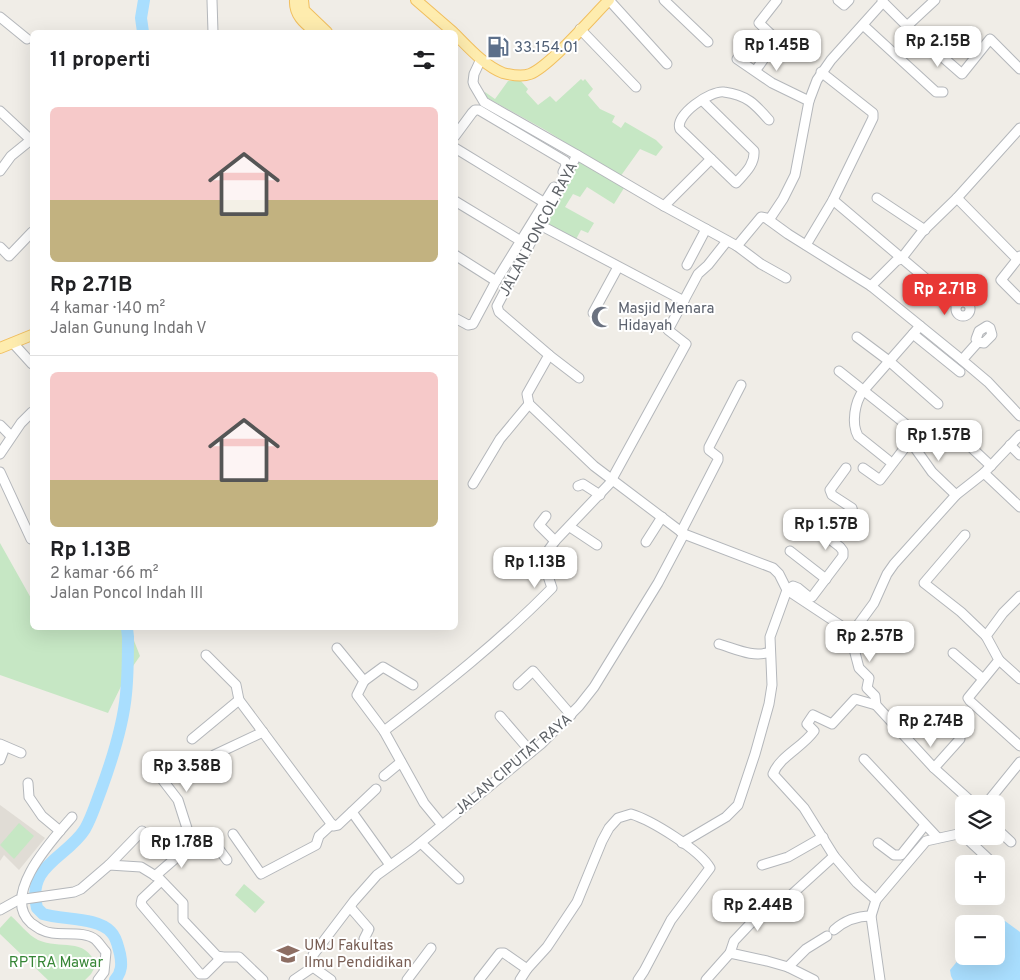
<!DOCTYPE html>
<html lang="id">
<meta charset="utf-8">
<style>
body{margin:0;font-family:Overpass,sans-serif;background:#f6f6f6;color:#202124;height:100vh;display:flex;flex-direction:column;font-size:19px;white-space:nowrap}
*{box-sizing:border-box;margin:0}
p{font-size:16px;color:#757577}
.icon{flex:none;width:28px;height:28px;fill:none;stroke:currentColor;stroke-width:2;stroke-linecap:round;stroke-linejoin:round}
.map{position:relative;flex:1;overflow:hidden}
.panel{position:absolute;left:30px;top:30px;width:428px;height:600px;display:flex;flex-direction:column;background:#fff;border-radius:8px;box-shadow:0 5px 20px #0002}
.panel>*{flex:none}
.fabs{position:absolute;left:955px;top:795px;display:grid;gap:10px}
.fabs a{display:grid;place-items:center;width:50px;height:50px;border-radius:8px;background:#fff;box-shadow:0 5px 20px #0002;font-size:25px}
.price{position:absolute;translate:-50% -42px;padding:0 11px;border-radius:10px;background:#fff;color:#222;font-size:16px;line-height:32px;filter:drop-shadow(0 1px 2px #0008)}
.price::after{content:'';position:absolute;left:50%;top:30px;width:15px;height:11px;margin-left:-8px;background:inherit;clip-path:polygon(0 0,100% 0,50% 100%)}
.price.active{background:#e83835;color:#fff}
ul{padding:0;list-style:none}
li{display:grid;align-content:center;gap:10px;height:265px;padding:0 20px}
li+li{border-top:1px solid #e0e0e0}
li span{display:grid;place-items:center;height:155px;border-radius:8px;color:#555}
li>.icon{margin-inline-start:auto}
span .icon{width:90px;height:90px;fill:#fffc;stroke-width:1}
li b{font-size:21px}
h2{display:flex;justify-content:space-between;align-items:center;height:60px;padding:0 20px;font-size:21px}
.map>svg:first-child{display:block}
.education{fill:#e0dcd5}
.green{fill:#c6e7c4}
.water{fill:#a9defe}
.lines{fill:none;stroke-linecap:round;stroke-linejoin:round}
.river{stroke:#a9defe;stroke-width:12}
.minor-casing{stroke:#b4b7bb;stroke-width:11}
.major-casing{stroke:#f1bf5f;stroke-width:12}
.minor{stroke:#fff;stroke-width:9}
.major{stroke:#feecae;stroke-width:10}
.labels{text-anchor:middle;stroke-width:4;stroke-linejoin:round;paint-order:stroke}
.service-label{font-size:15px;fill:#4e5e75;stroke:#fff;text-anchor:start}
.street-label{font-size:15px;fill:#5e6267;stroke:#fff}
.worship-label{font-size:15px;fill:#5b616d;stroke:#fff;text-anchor:start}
.education-label{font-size:15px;fill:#785e54;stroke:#fff;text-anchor:start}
.park-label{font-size:15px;fill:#378636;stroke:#fff}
</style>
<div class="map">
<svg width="1020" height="980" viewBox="0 0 1020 980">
<rect width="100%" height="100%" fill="#f0ede7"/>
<!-- education -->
<path class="education" d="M0,805l45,33 -26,32 -15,-15 -4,6z"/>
<!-- green -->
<g class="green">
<path d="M581,79l2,2 2,-2 8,10 -5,6 12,14 15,7 -3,6 9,6 4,-6 31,18 7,7 -7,9 -16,-7 -20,28 -73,-46 -63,-35 1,-4 10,7 13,-18h13l7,8 -2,3 12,13 12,-9 6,6z"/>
<path d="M578,160l46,28 -10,16 -27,-17 -7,10 -7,-3 -8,13 29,16 -6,10 -7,-3 -6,11 -34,-20z"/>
<path d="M0,543l32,57v28h97l11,28 -14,20 -18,37 -108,-38z"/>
<path d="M19,823l15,13 -20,23 -14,-14z"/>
<path d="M244,884l21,18 -10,11 -20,-18z"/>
<path d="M11,916c8,7 17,19 27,24 22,10 47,-4 58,25l-5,9 -6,6h-37l-48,-46v-6z"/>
</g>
<!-- water -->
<path class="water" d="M1000,920l5,1 15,11v48h-67l-2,-4 -1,-6 14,-17v3h32v-32h-3z"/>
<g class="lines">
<!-- river -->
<g class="river">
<path d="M143,32l-2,-14 3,-18"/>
<path d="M115,980c7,-8 7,-16 5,-26 -2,-7 -3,-16 -9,-22 -13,-15 -49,-12 -68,-18l-6,-6c-11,-43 30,-50 48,-79 7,-12 11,-26 16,-39 11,-30 22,-63 25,-96 2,-19 2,-38 2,-57l-1,-9"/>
</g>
<!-- minor casing -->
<g class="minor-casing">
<g id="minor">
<path d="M212,0l1,32"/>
<path d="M609,0l58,64"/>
<path d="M664,0l44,42"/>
<path d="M838,0l6,5 5,-5"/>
<path d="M883,2l24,24 55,48 28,-35 30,30"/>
<path d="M0,17l27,22"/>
<path d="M863,25l73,67h7"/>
<path d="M907,26l28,-26"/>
<path d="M580,29l56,58"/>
<path d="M481,59l-7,15 -1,8 1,3 10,17 93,53 -80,151 2,6 50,43 -22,39 2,10 65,62 90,68 89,34 6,6 8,16 65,43 22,-30 13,-29 7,-10 62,-69 28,-22"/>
<path d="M737,59l35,24 37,18"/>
<path d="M758,67l19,-27 -18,-17 18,-23"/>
<path d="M702,100l52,51c1,14 -10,23 -18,32l-56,-54c-6,-14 31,-39 44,-37 23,3 31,12 45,28"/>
<path d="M0,111l31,29"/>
<path d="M455,136l17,-23 3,-3h4l86,51 1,5 -3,6"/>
<path d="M455,148l90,55"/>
<path d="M577,155l87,51 73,40 24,18 25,14"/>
<path d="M0,171l11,-15 21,-17"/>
<path d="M877,198l48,32"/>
<path d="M957,198l60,61"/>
<path d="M833,200l124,105"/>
<path d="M455,201l66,40"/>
<path d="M664,206l47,-47"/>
<path d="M769,220l14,-21 12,-24 14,-74 8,-21 14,-20 52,-58 -1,-2"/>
<path d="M540,225l144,76"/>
<path d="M806,245l27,-45 40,-82v-5l-52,-41"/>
<path d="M737,246l24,-29 5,1 22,16 83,52 91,74 26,22 32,34"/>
<path d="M0,247l9,9 23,-24"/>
<path d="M455,255l41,26"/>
<path d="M1020,256l-19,24 19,19"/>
<path d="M687,265l19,-36"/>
<path d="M871,286l25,-25 5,-2 21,-27 35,-34 63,-70"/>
<circle cx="963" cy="309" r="7"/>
<path d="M593,313l25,-46"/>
<path d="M455,318l13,7 5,-1 23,-43 58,-94"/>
<path d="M913,334l47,38"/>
<path d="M857,337l32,24 49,43"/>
<path d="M13,343l19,21"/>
<path d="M549,355l30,23"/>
<path d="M962,360l16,-18 -2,-3 3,-8 8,-5 3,2 2,7 -8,8 -6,-1"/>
<path d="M839,371l74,59"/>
<path d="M0,425l11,11"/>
<path d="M958,435l33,31"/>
<path d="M1020,435l-36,38 36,34"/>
<path d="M1010,445l10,10"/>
<path d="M0,454l21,-31 11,-11"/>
<path d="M888,460l-30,-24c-7,-13 -3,-34 5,-45l57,-65"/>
<path d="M863,468l17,12 30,-39 22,31 24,23"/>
<path d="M0,472l31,67"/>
<path d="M612,479l74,-135 -18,-14 30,-56 10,-9 19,-24"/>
<path d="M473,484l27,-45 29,-35"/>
<path d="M578,486l5,-2 17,11"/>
<path d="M546,516l-7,9 16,16"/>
<path d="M570,527l27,18"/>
<path d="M681,532l37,-72v-3l-9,-7v-3l32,-62"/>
<path d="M965,535l-41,48 37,29 25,24"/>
<path d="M833,541l20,-28 -1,-5 -20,-13 -2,-5 16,-22"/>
<path d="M646,542l16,-25"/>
<path d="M790,551l36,28"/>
<path d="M1020,596l-17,17 -17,23 13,24 -31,38 2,3 50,45"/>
<path d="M852,633l-4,8 6,8 5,19 10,10 -2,10 8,8 1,9 58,63 40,36"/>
<path d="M719,644c17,5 34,14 51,8"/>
<path d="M337,648l27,33 -7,14 27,36 40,72 18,22"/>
<path d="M953,653l30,26"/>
<path d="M206,655l30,30 3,15 94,126 5,-1 38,-36"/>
<path d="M999,660l21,19"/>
<path d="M364,681l19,-14 30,18"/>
<path d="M518,685l15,-14 38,44"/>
<path d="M876,705l-21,-6 -23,25 -19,-9 -6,9 7,7c-11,16 -34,25 -41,43l31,34 30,48 23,27 19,17"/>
<path d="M500,716l31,36"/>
<path d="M384,731c59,-45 116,-90 168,-143l-4,-12 -8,-14 15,-21 58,-61"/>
<path d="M192,739l47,-39"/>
<path d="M0,744l21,9"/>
<path d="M214,755l49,-23"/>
<path d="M864,759l73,78"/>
<path d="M0,760l5,-13"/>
<path d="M148,761l30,39 14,44"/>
<path d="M934,768l26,-29"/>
<path d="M384,776l17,-14"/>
<path d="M28,783l1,14 13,19 18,15"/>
<path d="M986,804l34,-42"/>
<path d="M352,812l38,53"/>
<path d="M72,817c-19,22 -72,78 -41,106 7,5 12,9 21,10 13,2 34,-2 44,7 4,4 7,9 10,12l-2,20 -6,8"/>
<path d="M996,828l15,14"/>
<path d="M233,834l28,40 55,-29 3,-9 13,-12"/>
<path d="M964,836l30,28"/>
<path d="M421,843l38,36"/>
<path d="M682,843l44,-26 12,-12 17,-51 14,-50 3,-19 -2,-48 17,-47 6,-4 5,2 11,9h3l31,-41v-5l-3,-4 -41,-32"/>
<path d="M878,843l16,12h7l24,-30"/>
<path d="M109,865l33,-34"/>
<path d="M762,865l26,-8 35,-20"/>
<path d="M155,876l37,-32 14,-8 4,1 17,23"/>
<path d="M161,881l-19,18 -1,5 59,70h5l17,-17"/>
<path d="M790,896l44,-40"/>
<path d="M350,907l19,22 -5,10"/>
<path d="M0,910l18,-10 56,-8 7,-3 28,-24 32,2 18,11 24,25v17l34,36 5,1h17l24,23"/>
<path d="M834,930c10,-9 23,-14 37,-14"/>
<path d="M730,953l4,-12 17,-18 -1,-4 -5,-4"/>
<path d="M313,967v-12l41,-54 23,-26 36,-26 128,-105 38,-38 15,-19 64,-104 26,-49"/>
<path d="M313,967l18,13"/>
<path d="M788,967l18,-18 21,-13"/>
<path d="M294,980l19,-13"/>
<path d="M407,980l24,-32"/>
<path d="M479,980l21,-27h4l23,16"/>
<path d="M520,980l7,-11 20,-22 30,-45 25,-61 7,-13 9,-10 13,-4c20,6 69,36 79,54l-39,52 -27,51 -6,9"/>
<path d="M706,980l24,-27 37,8 21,6 26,13"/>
<path d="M880,980l-9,-64 5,-16 50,-59 32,-7 6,-4"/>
</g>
</g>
<!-- major casing -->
<g class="major-casing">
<g id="major">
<path d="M295,0c-1,15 9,23 20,32"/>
<path d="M303,0l1,10 23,22"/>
<path d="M416,0l37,32"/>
<path d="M455,34c14,14 30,32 48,39 8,2 19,4 27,1 19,-7 62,-57 79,-74"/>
<path d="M0,348l32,-13"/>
</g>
</g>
<!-- minor -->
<use href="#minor" class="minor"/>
<!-- major -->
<use href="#major" class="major"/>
</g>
<!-- icons -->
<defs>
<g id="fuel-bare" transform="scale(1.725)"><path d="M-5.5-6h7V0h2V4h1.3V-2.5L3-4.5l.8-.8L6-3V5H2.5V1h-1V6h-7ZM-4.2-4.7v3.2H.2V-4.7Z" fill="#5c6f8a" stroke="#fff" stroke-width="2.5" paint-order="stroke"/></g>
<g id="mosque-bare" transform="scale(1.725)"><path d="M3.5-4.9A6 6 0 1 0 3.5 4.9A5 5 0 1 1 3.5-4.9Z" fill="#6b7280" stroke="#fff" stroke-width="2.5" paint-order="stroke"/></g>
<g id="university-bare" transform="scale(1.725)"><path d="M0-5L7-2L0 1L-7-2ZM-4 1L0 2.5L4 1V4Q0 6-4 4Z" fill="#8d6e63" stroke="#fff" stroke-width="2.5" paint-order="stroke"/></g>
</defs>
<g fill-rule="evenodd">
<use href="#fuel-bare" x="498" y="47"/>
<use href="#mosque-bare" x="602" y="317"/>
<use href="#university-bare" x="288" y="954"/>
</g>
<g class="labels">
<!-- service labels -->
<g class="service-label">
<text x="514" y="52">33.154.01</text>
</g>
<!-- street labels -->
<g class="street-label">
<text transform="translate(538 229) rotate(-62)" y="5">JALAN PONCOL RAYA</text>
<text transform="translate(513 764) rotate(-40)" y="5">JALAN CIPUTAT RAYA</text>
</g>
<!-- worship labels -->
<g class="worship-label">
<text x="618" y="313">Masjid Menara<tspan x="618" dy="17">Hidayah</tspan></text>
</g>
<!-- education labels -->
<g class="education-label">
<text x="304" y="950">UMJ Fakultas<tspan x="304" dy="17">Ilmu Pendidikan</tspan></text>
</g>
<!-- park labels -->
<g class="park-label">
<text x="56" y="967">RPTRA Mawar</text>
</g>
</g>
</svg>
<div class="fabs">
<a><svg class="icon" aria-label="layers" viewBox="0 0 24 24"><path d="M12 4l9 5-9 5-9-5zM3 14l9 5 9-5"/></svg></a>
<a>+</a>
<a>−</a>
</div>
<b class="price" style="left:938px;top:68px">Rp 2.15B</b>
<b class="price" style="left:777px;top:72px">Rp 1.45B</b>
<b class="price active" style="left:945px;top:316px">Rp 2.71B</b>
<b class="price" style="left:939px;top:462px">Rp 1.57B</b>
<b class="price" style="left:826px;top:551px">Rp 1.57B</b>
<b class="price" style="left:535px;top:589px">Rp 1.13B</b>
<b class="price" style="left:870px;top:663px">Rp 2.57B</b>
<b class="price" style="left:931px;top:748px">Rp 2.74B</b>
<b class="price" style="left:187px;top:793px">Rp 3.58B</b>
<b class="price" style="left:182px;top:869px">Rp 1.78B</b>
<b class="price" style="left:758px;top:932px">Rp 2.44B</b>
<section class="panel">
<h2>11 properti<svg class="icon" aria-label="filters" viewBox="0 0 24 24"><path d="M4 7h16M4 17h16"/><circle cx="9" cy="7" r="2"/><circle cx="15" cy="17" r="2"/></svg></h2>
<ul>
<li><span style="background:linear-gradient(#f6c9c9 60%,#c2b280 0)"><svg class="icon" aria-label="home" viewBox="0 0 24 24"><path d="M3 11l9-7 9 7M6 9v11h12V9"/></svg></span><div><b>Rp 2.71B</b><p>4 kamar · 140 m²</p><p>Jalan Gunung Indah V</p></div></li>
<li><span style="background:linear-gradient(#f6c9c9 70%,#c2b280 0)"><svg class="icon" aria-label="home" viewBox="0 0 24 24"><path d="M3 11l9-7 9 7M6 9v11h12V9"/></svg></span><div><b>Rp 1.13B</b><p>2 kamar · 66 m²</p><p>Jalan Poncol Indah III</p></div></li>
</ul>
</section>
</div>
